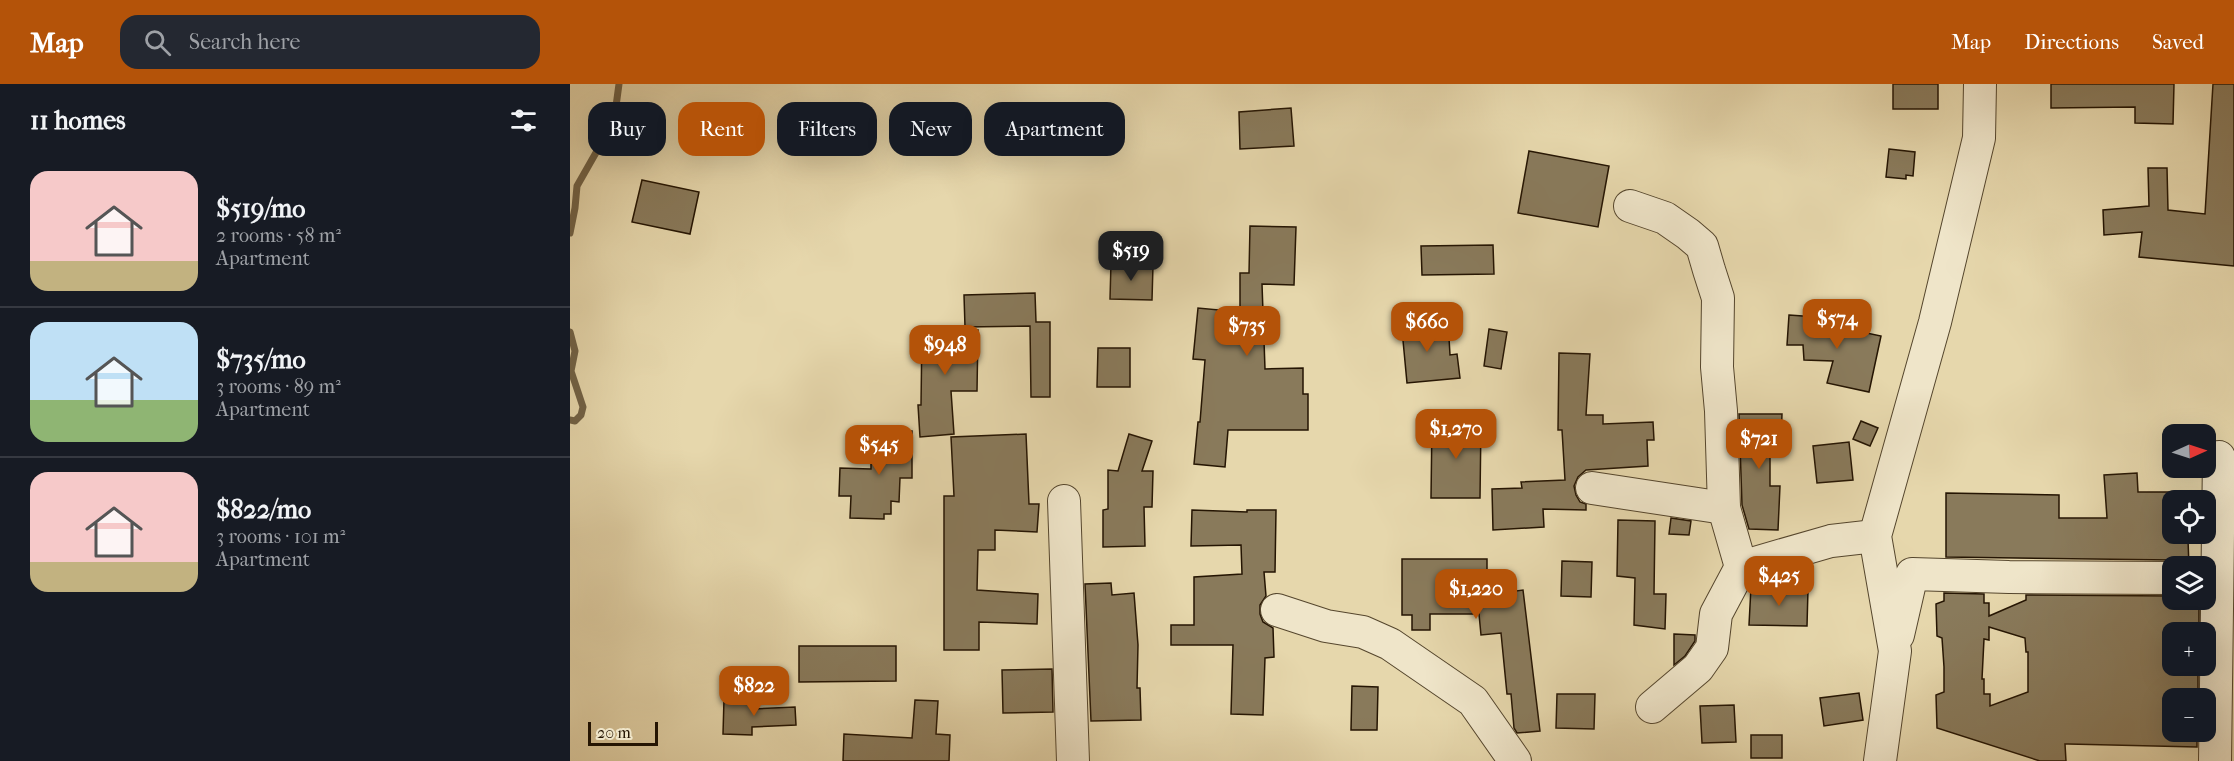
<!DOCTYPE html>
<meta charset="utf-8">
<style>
body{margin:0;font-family:"IM FELL French Canon",serif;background:#242831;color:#f1f3f6;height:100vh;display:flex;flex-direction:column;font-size:22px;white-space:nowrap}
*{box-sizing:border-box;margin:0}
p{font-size:20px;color:#9ea1a6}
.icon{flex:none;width:33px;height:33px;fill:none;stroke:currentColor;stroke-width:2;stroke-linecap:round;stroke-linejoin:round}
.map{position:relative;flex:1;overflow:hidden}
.side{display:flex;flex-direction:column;background:#171b24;width:570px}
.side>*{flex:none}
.guide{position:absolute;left:18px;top:18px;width:570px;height:54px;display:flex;gap:12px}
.needle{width:39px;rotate:87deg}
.fabs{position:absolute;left:1592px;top:340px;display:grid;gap:12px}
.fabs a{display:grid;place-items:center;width:54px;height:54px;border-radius:12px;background:#171b24;box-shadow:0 6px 24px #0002;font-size:30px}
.scale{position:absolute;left:18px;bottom:15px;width:70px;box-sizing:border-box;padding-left:6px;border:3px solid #251503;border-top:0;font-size:16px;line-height:21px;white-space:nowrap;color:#251503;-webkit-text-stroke:4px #efe5c9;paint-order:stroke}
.price{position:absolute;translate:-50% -51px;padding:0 14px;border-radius:12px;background:#b45309;color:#fff;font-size:20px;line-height:39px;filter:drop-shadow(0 2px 3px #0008)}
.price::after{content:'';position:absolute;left:50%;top:36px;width:18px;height:14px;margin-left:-9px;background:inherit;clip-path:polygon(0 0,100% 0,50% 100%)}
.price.active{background:#222;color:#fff}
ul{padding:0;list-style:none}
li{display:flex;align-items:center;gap:18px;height:150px;padding:0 30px}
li+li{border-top:2px solid #363941}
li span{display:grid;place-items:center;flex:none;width:168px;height:120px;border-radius:18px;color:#555}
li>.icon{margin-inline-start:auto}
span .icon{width:72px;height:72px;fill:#fffc;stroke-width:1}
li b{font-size:26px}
h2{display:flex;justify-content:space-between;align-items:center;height:72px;padding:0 30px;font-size:26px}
.tag{padding:0 21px;border-radius:18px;background:#171b24;box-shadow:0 6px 24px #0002;font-size:21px;line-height:54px}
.tag.active{background:#b45309;color:#fff}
header{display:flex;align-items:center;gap:36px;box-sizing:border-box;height:84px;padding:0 30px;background:#b45309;color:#fff}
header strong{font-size:28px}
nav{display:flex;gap:33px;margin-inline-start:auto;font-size:21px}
.search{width:420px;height:54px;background:#242831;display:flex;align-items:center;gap:15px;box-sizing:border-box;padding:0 21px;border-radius:18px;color:#9ea1a6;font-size:22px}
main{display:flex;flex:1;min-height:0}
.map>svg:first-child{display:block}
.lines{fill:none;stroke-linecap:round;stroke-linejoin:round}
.stream{stroke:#716246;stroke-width:7}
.building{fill:#897a5b;stroke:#251503;stroke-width:1.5;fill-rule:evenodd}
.minor-casing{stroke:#55462d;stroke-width:34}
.minor{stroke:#efe5c9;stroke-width:32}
</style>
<header>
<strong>Map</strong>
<div class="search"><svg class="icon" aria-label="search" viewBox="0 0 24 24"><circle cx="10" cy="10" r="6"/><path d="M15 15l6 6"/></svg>Search here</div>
<nav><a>Map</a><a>Directions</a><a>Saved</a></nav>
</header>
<main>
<section class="side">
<h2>11 homes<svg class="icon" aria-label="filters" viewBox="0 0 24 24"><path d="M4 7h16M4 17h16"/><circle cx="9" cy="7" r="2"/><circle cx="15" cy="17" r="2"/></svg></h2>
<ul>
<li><span style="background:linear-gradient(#f6c9c9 75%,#c2b280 0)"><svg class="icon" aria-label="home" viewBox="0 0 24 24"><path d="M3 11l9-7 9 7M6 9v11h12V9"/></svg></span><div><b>$519/mo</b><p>2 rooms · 58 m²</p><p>Apartment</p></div></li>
<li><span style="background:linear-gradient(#bfe0f5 65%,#8fb573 0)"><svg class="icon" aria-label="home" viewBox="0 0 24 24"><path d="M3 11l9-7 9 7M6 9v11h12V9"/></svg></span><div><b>$735/mo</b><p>3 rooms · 89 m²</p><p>Apartment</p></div></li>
<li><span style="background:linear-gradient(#f6c9c9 75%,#c2b280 0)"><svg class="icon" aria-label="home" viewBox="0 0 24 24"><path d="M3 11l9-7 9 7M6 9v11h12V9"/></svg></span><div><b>$822/mo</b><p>3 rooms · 101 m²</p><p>Apartment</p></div></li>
</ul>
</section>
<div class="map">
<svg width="1664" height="677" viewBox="0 0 1664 677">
<rect width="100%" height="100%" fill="#e6d7ac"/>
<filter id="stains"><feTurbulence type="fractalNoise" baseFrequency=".00333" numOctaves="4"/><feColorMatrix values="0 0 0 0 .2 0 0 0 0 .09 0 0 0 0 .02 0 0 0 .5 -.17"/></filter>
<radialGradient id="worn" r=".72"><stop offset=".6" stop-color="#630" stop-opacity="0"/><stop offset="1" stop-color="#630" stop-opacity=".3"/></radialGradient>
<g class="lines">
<!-- stream -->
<g class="stream">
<path d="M0,149l5,-25 2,-22 37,-65 5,-37"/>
<path d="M0,248l5,19 -4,20 12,36 -2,8 -6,6 -5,-1"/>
</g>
</g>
<!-- building -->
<g class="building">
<rect x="1323" y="0" width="45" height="25"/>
<path d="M1481,0h123l-1,40 -38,-1v-16l-84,1z"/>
<path d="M1643,0h21v182l-95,-9 3,-25 -38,3 -1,-25 46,-4 -1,-38h19l1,42 37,4z"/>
<path d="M721,24l3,38 -54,3 -1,-37z"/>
<path d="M1319,65l26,3 -2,24 -7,-1v4l-20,-2z"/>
<path d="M959,67l80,15 -11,61 -80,-14z"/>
<path d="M72,96l57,12 -9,42 -58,-12z"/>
<path d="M680,142l46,1 -2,58 -32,-1 3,85 38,-1v26h5v36h-80l-3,37 -31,-3 4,-42h2l5,-62 -12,-1 5,-51 42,4v-39h9z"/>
<path d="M923,161l1,29 -72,1 -1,-29z"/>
<path d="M541,179l42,2 -1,35 -42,-1z"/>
<path d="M465,209l1,29h14v75h-19l-1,-71 -65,1 -1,-32z"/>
<path d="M1219,231l41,3 -1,7 52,11 -12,56 -42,-9 6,-22 -29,-1 -1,-15h-16z"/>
<path d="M859,232l2,24 18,-2 1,17 7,-1 3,24 -53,5 -6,-64z"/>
<path d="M352,245l56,1 -1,61h-26l3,43 -34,3 -2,-32h3z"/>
<path d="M919,245l18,3 -6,37 -17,-3z"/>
<path d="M528,264h32v39h-33z"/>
<path d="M989,269l31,1 -4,61h17v9l50,-2 1,18h-7l1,26 -62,4 -8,7 -4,9 2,9 4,7 6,2v6l-43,-1 1,18 -51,3 -1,-41 30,-1 -1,-6 44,-2 -3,-50h-4z"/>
<path d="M1169,330h43l-1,27 -11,-1v46h10l-2,44 -29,-1 -7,-24z"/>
<path d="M1291,337l17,7 -8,18 -17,-7z"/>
<path d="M862,338h49l-1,76h-49z"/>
<path d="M342,347v47h-12l-1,24 -8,-1v13h-7v5l-34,-1 1,-22h-12l1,-28 31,1v-37z"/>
<path d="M456,350l3,70h10l-2,28 -42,-2v20h-17l-1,40 61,4 -1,30 -58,-2v28h-35v-154h10l-3,-59z"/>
<path d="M559,350l23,7 -10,30h11l-1,36h-8l1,39 -42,1v-37l5,-1v-39l10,1z"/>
<path d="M1279,358l4,38 -36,3 -4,-37z"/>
<path d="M1567,389l1,19h34v48h16l1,27 -17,-7 -226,-3v-64l113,2v23h48l-3,-43z"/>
<path d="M622,426l55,2v-2h29l-1,62h-11l2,24 -6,9v9l3,8 10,6 1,29 -9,1 -2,57 -32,-1 2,-69h-62v-20h23v-48l48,-3 -1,-29 -50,1z"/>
<path d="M1101,434l20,3 -2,14 -20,-1z"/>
<path d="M1048,436l37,1 -1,73h12l-1,35 -31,-4 1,-47 -18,-2z"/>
<path d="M832,475h85v36l36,-5 17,141 -23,2 -3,-5 -3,-34h-4l-6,-61 -20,2 -2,-21h-49v16h-18v-15h-10z"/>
<path d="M992,477l30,1 -1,35 -30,-1z"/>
<path d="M541,499l1,12 22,-2 4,52 -1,43h3l1,32 -50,1 -6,-137z"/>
<path d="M1181,503l57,2 -1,37 -58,-1z"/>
<path d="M1374,509l40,1v9h5v13l37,-16v-5l146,1v4h27v33h-27v33h26v33h-26v33h25v15l-129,-3h-3l1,17h-26l-103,-33 -1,-33 8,-3v-25l-2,-29 -5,-2 -1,-32 8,-3zM1419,543l36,11 1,14h2v40l-38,14v-12h-6v-15h-2l2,-40 5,1z"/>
<path d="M1104,550l21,1v6l-10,15 -11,9z"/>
<path d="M229,562h97v35l-97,1z"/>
<path d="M482,585l1,43 -50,1 -1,-43z"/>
<path d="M782,602l26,1 -1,43h-26z"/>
<path d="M1289,609l4,27 -39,6 -4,-28z"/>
<path d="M987,610h38l-1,35 -38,-1z"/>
<path d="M154,615l29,1v9l42,-2 1,18 -44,2v8l-29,-1z"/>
<path d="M345,616l23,1 -2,33 14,1 -1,26h-106l1,-27 68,4z"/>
<path d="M1164,621l2,37 -34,1 -2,-37z"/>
<rect x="1181" y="651" width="31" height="23"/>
</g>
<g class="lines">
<!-- minor casing -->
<g class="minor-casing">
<g id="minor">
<path d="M1060,122l35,12 23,16 14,12 7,24 9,28 -1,69 4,44 3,97 17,59"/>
<path d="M1022,404l132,20"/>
<path d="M494,417l9,260"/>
<path d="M707,526l49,16 37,6 27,12 83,57 42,60"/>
<path d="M1328,551l14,-61 97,3 163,1"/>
<path d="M1082,623l46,-39 14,-20 4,-34 25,-47 90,-26 44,-5"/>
<path d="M1310,677l15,-110 -20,-115 60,-214 44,-184 1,-54"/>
<path d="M1645,677l4,-304"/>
</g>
</g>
<!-- minor -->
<use href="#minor" class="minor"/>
</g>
<rect width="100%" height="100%" filter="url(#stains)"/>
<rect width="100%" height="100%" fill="url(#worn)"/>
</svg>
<div class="fabs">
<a><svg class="needle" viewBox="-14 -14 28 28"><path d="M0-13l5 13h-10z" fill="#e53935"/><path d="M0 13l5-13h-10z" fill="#9ea1a6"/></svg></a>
<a><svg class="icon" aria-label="locate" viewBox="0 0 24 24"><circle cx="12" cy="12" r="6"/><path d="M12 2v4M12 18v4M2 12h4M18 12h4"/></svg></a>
<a><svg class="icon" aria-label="layers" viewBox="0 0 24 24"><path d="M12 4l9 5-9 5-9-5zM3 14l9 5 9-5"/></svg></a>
<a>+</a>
<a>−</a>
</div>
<div class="scale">20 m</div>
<b class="price active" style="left:561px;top:198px">$519</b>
<b class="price" style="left:1267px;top:266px">$574</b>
<b class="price" style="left:857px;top:269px">$660</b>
<b class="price" style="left:677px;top:273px">$735</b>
<b class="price" style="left:375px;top:292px">$948</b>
<b class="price" style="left:886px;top:376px">$1,270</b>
<b class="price" style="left:1189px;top:386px">$721</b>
<b class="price" style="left:309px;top:392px">$545</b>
<b class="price" style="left:1209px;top:523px">$425</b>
<b class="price" style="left:906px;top:536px">$1,220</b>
<b class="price" style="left:184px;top:633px">$822</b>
<div class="guide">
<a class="tag">Buy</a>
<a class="tag active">Rent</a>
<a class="tag">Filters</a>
<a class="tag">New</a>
<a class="tag">Apartment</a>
</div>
</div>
</main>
